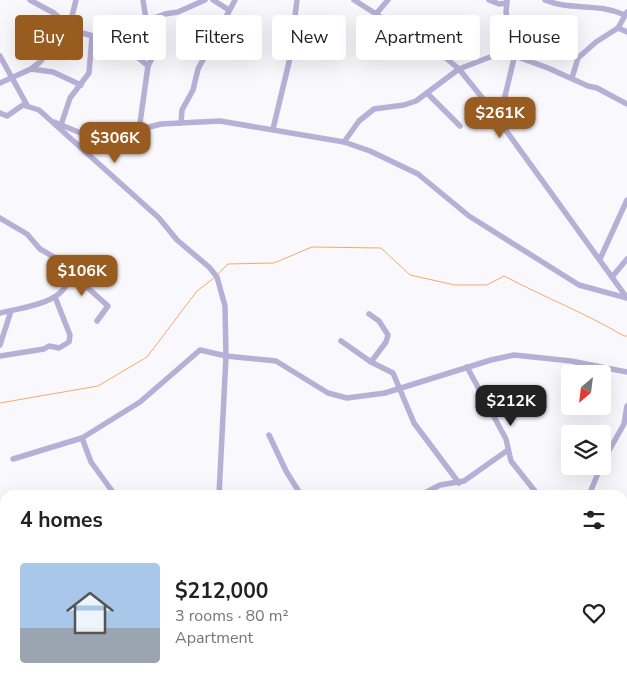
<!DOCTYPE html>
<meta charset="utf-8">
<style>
body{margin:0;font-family:"Nunito Sans",sans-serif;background:#f6f6f6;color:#222;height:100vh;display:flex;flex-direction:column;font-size:19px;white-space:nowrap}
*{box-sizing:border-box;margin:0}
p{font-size:16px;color:#767676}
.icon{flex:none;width:28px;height:28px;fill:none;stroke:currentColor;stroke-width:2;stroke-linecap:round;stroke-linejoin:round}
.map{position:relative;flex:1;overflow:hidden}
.panel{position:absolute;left:0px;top:490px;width:628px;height:195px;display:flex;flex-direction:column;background:#fff;border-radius:15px 15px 0 0;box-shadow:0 5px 20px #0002}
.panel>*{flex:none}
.guide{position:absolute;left:15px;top:15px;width:598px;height:45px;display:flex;gap:10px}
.needle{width:32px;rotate:208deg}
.tools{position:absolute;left:561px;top:365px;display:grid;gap:10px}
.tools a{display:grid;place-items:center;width:50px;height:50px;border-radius:5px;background:#fff;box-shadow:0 5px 20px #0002;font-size:25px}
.price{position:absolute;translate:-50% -42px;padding:0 11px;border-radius:10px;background:#995c20;color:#fff;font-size:16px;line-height:32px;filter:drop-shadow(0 1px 2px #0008)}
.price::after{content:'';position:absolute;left:50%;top:30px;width:15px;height:11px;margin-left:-8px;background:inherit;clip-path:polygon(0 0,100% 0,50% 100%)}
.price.selected{background:#222;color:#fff}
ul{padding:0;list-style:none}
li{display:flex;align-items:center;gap:15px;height:125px;padding:0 20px}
li span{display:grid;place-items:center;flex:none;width:140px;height:100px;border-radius:5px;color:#555}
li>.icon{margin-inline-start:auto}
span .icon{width:60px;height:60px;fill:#fffc;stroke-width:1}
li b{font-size:21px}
h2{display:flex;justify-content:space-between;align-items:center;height:60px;padding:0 20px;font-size:21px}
.chip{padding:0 18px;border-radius:5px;background:#fff;box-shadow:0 5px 20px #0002;font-size:18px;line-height:45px}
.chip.selected{background:#995c20;color:#fff}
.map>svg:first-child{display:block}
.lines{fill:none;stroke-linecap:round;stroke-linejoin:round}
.stream{stroke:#f5aa69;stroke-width:1}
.minor{stroke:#b7b0d6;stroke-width:5.5}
</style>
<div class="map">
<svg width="627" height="685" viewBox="0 0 627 685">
<rect width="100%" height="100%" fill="#f9f8fd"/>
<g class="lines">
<!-- stream -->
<g class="stream">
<path d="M217,275l11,-11 46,-1 38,-16 69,1 29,27 45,10h32l17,-9c40,21 81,37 120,60h3"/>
<path d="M0,403l98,-17 49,-29 50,-66 17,-13"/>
</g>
<!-- minor -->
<g class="minor">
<path d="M30,0l24,13 21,18 47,13 26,22"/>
<path d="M213,0l16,10"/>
<path d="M354,0l93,59 12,10 25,31 143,198"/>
<path d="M489,0l10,4 8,-1"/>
<path d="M545,0c26,11 50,2 80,15"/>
<path d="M376,14l12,-14"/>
<path d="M145,21l20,-7 13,-2 27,-12"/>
<path d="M618,28l9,4"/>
<path d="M0,56l27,49"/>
<path d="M515,56l33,12 40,18 9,2 30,16"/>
<path d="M31,69l22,3 28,13"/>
<path d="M572,78l6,-20 18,-16 22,-14 9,-16"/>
<path d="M0,83l31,-14 9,-7 29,-34 7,-28"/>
<path d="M427,93l33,33"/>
<path d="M0,113l7,3 16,-11 16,5 120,108 18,22 32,27 8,10 8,29 1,50 -7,139"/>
<path d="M499,121l18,-75 -11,-33 1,-13"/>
<path d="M54,122l39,16 9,1 59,-15 59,-3 124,21 26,9 48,23 51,42 110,69 48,13"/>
<path d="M181,123l1,-13 11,-20 5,-21 37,-69"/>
<path d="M61,125l9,-27 19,-25 3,-36"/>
<path d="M273,129l17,-71 7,-58"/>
<path d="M139,130l9,-64 4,-8 -9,-58"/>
<path d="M344,142l15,-21 15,-12 30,-4 12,-4 43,-32 44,-17 12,-1"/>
<path d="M0,218l27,16 13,15 24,14 6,9c-1,32 -47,35 -70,41"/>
<path d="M600,259l27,-59"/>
<path d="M70,272l38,34 -11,15"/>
<path d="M612,277l15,-18"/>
<path d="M369,314l10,7 9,14 -2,7 -15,20"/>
<path d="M341,341l30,21 22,11 21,50 45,60"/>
<path d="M0,345l11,-34"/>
<path d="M0,356l44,-7 5,-3 10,2 10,-6 1,-7 -15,-38"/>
<path d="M467,367l39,72 5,22 27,34"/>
<path d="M269,435l17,36 15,24"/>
<path d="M82,438l9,24 24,33"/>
<path d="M13,459l69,-21 58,-36 60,-52 26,6 50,5 52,32 19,5 38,-5 106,-33 23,-5 57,6 56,11"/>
<path d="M602,463l22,-39 3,-18"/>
<path d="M421,495l19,-10 24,-4 44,-31"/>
<path d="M589,495l12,-29"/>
<path d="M622,551l5,1"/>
<path d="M172,680l32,5"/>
<path d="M549,680l3,5"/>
<path d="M20,685l2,-5"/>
<path d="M121,685l6,-5"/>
<path d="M211,685v-5"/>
<path d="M245,685l8,-5"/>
<path d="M370,685l1,-5"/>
<path d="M623,685l4,-9"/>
</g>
</g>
</svg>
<div class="tools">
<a><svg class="needle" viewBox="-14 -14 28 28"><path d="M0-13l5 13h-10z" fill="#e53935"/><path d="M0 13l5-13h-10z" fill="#767676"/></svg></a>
<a><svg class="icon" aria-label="layers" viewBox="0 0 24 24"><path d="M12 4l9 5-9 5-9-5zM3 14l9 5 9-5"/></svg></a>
</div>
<b class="price" style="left:500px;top:139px">$261K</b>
<b class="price" style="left:115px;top:164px">$306K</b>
<b class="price" style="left:82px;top:297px">$106K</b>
<b class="price selected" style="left:511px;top:427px">$212K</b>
<div class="guide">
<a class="chip selected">Buy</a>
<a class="chip">Rent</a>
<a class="chip">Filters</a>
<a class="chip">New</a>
<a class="chip">Apartment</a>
<a class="chip">House</a>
</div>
<section class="panel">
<h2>4 homes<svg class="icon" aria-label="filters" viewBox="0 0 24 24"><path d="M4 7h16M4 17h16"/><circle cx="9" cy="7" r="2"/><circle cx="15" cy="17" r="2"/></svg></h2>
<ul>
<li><span style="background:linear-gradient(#a9c7e8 65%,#9aa5b1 0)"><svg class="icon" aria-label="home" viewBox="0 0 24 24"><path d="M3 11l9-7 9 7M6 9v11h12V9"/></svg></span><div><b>$212,000</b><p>3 rooms · 80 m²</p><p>Apartment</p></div><svg class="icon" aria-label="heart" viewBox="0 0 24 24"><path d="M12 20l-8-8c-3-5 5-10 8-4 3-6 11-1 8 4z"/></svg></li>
</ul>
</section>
</div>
